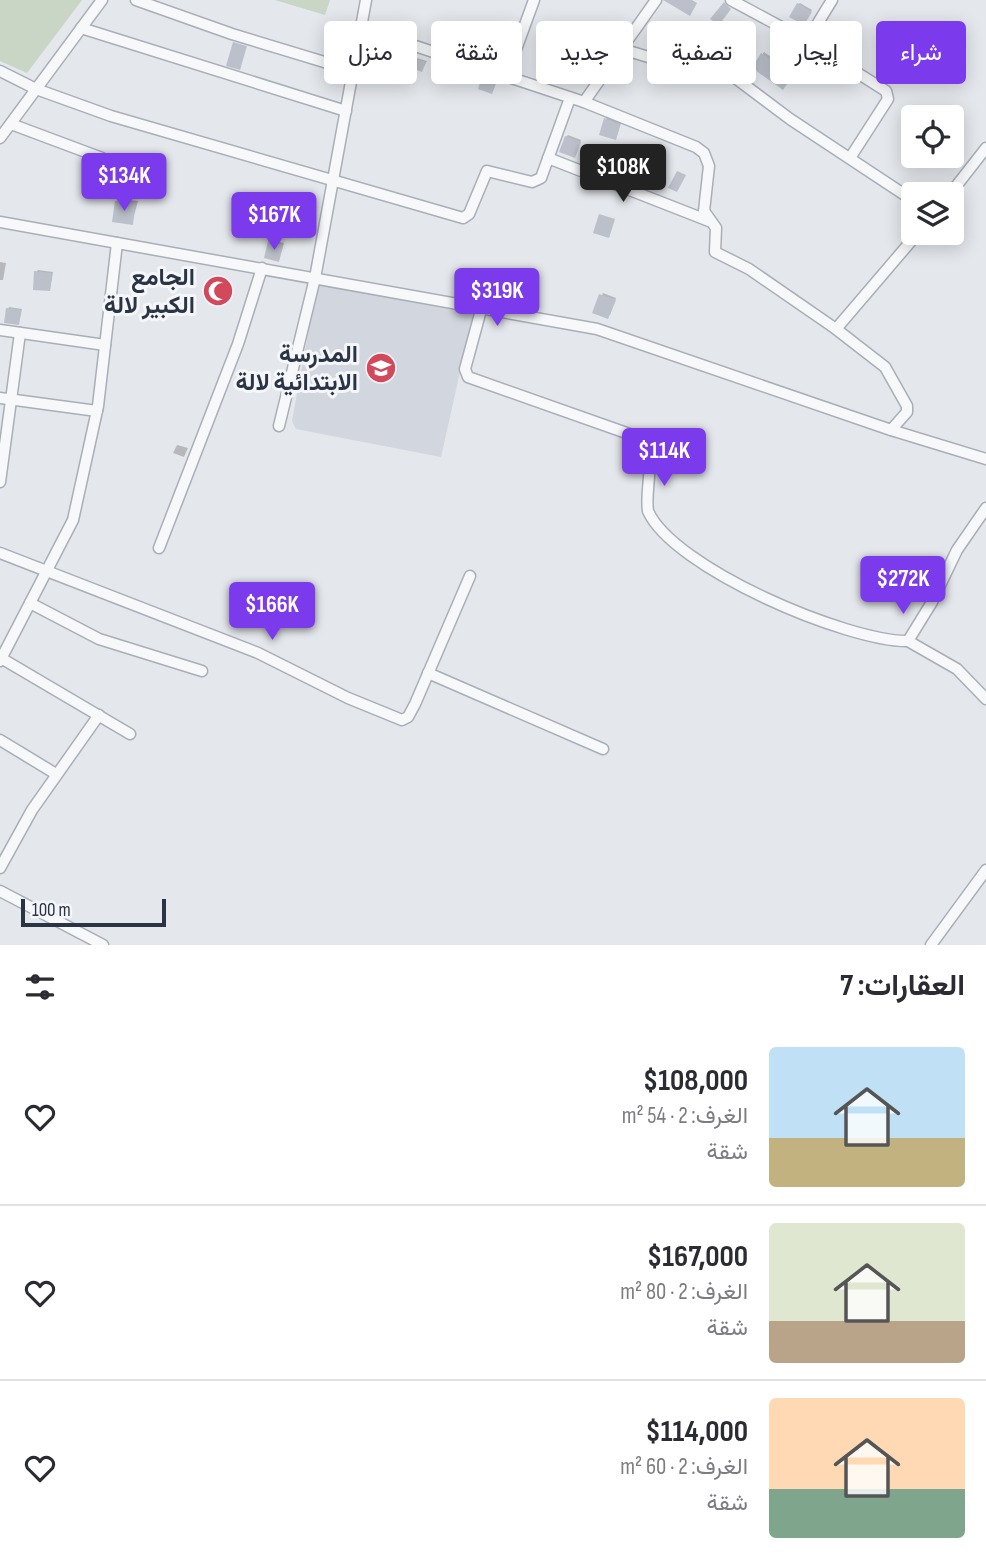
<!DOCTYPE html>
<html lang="ar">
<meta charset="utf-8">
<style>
body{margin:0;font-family:"Sofia Sans Condensed",Vazirmatn,sans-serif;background:#f2f2f3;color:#2b2b33;direction:rtl;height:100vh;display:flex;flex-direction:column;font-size:26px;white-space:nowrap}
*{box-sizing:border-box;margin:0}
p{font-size:23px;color:#7c7c81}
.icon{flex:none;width:38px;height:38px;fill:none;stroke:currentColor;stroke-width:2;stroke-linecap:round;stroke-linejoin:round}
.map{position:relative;height:945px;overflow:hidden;direction:ltr}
.panel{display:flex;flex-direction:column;background:#fff;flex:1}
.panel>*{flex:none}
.banner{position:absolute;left:21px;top:21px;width:945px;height:63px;direction:rtl;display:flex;gap:14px}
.buttons{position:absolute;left:901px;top:105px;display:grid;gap:14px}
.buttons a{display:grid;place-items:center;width:63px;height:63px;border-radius:7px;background:#fff;box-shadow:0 4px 18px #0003;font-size:35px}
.scale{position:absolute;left:21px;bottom:18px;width:145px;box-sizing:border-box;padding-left:7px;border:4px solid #2b3445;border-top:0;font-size:19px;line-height:24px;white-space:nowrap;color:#2b3445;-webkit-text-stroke:5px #f4f6f9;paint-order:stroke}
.price{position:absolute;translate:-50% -60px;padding:0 16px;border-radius:7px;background:#7c3aed;color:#fff;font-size:23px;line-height:46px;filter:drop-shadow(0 2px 4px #0008)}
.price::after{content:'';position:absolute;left:50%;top:42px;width:21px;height:16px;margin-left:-10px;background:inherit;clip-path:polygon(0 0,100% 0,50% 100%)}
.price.selected{background:#222;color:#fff}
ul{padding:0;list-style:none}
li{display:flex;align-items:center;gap:21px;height:175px;padding:0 21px}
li+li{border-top:2px solid #e1e1e2}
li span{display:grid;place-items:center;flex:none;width:196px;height:140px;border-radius:7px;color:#555}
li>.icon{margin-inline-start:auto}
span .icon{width:84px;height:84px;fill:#fffc;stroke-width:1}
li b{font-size:30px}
h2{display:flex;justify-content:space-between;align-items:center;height:84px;padding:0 21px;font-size:30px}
.chip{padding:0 24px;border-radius:7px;background:#fff;box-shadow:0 4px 18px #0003;font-size:24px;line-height:63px}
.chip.selected{background:#7c3aed;color:#fff}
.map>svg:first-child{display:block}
.built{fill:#d2d6de}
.green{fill:#c9d6c5}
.shadow{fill:#0003}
.building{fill:#bbc0ca}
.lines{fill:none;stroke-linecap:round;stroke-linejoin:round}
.street-casing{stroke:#a9aeb7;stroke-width:13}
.street{stroke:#f7f8fa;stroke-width:10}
.labels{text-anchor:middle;stroke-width:6;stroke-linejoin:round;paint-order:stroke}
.poi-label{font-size:24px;font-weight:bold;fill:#2b3445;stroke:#f4f6f9;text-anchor:end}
</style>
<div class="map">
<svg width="986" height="945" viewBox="0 0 986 945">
<rect width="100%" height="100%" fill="#e4e7ec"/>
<!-- built -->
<path class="built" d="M317,284l156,30 -32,143 -145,-28 -4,-8z"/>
<!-- green -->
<g class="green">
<path d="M0,0h82l-55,73 -27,-12z"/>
<path d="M275,0h55l-5,15z"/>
</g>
<!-- shadow -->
<g class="shadow">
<path d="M800,3l12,7 -7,11 -7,-17z"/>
<path d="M379,52l22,6 2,-4 24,7 -4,7 -8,-1 -4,10z"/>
<path d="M764,52l29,20 -9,14 -30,-19z"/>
<path d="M607,117l14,6 -4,13 -11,-17z"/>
<path d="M568,135l13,5 -5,14 -10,-17z"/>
<path d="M120,199l18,2 -6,22 -16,-21z"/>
<path d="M272,240l12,3 -5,17 -9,-18z"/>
<path d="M0,262l6,1 -3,17h-3z"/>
<path d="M38,270l15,2 -3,18 -14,-18z"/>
<path d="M603,293l13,5 -6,17 -16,-3z"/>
<path d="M9,307l13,2 -3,14 -11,-14z"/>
<path d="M177,445l11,3 -4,9 -11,-4z"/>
</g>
<!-- building -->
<g class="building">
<path d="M663,0h29l5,3 -7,13z"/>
<path d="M724,2l7,7 -12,16 -9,-6z"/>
<path d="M797,3l15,9 -8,13 -15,-8z"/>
<path d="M233,42l14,4 -7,24 -14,-4z"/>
<path d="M375,53l24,6 1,-4 26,7 -4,10 -8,-3 -2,10 -40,-12z"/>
<path d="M761,53l32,22 -10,15 -31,-22z"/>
<path d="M482,76l15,5 -5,13 -14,-5z"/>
<path d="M604,118l16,7 -4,15 -17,-5z"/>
<path d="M565,136l16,6 -6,16 -16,-6z"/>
<path d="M677,171l9,4 -9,17 -9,-4z"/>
<path d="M115,201l20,3 -2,21 -21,-3z"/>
<path d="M599,214l16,5 -6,19 -16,-5z"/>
<path d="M268,241l15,4 -4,17 -15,-4z"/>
<path d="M34,271l18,2 -2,18 -17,-1z"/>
<path d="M599,294l17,6 -8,19 -16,-6z"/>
<path d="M6,308l15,2 -2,15 -15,-2z"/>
</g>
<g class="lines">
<!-- street casing -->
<g class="street-casing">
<g id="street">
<path d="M136,0l96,34 122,37"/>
<path d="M731,0l76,41 79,50 2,8 -38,59"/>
<path d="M81,28l265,83"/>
<path d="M361,28l223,74 112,45 8,6 5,13 -5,45 12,17 -1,24 34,17 87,60 82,-96"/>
<path d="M807,41l25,-41"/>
<path d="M622,49l79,24 33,4 56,42 124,82"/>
<path d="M0,71l36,18 75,27 352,102 6,-4 18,-43 45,11 9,-4 29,-80"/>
<path d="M506,77l28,-77"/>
<path d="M584,102l72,-102"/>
<path d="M11,124l91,34"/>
<path d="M0,138l102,-138"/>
<path d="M548,158l161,63"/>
<path d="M950,194l36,-46"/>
<path d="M0,222l597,107 294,101 95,29"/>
<path d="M481,310l-16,59 3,8 167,59c25,23 9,47 13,75 25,57 200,131 260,130"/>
<path d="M836,329l49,38 22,39v6l-16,18"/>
<path d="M0,330l105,15"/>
<path d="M0,398l97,13"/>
<path d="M279,426l36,-148 51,-278"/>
<path d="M0,482l20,-149"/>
<path d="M986,508l-29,42 -25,52 -24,39 49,28 29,30"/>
<path d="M159,548l79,-204 24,-76"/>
<path d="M0,553l258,100 90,45 54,22 6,-3 7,-13 55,-128"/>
<path d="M30,603l69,36 103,32"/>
<path d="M1,658l129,76"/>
<path d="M0,661l73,-141 25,-114 19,-163"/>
<path d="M428,673l175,76"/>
<path d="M0,740l56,34"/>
<path d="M0,868l32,-58 67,-95"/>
<path d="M0,891l103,54"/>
<path d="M931,945l55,-75"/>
</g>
</g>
<!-- street -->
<use href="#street" class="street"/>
</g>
<!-- icons -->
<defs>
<g id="mosque-disc" transform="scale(1.575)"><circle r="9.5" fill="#d1495b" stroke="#f4f6f9"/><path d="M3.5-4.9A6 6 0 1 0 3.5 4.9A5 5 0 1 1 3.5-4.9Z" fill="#fff"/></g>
<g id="school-disc" transform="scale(1.575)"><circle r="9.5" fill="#d1495b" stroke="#f4f6f9"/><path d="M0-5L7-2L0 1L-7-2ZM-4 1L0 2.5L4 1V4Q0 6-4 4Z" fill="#fff"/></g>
</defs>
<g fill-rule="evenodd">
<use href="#mosque-disc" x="218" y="291"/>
<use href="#school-disc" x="381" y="368"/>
</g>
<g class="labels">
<!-- poi labels -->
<g class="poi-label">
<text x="195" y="285">الجامع<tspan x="195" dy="28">الكبير لالة</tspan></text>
<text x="358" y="362">المدرسة<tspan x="358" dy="28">الابتدائية لالة</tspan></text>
</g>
</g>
</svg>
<div class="buttons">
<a><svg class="icon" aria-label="locate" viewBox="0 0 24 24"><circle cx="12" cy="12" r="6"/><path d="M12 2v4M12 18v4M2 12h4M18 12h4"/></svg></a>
<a><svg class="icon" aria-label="layers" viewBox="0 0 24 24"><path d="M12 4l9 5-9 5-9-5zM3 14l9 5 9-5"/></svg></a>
</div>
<div class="scale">100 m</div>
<b class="price selected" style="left:623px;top:204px">$108K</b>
<b class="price" style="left:124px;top:213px">$134K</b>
<b class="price" style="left:274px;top:252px">$167K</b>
<b class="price" style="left:497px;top:328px">$319K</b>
<b class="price" style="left:664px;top:488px">$114K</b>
<b class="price" style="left:903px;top:616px">$272K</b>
<b class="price" style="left:272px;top:642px">$166K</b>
<div class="banner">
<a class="chip selected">شراء</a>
<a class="chip">إيجار</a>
<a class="chip">تصفية</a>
<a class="chip">جديد</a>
<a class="chip">شقة</a>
<a class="chip">منزل</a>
</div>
</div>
<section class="panel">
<h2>العقارات: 7<svg class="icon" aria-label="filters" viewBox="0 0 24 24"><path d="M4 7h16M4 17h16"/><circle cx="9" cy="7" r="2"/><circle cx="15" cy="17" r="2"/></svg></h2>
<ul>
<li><span style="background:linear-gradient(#bfe0f5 65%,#c2b280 0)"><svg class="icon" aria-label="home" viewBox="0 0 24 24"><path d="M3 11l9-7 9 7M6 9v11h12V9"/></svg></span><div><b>$108,000</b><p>الغرف: 2 · 54 m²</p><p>شقة</p></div><svg class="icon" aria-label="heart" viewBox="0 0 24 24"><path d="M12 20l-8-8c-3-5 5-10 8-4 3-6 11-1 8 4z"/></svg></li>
<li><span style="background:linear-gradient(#dfe7d0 70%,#b9a48a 0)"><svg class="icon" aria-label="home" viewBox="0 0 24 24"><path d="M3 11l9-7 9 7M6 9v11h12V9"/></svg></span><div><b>$167,000</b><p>الغرف: 2 · 80 m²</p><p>شقة</p></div><svg class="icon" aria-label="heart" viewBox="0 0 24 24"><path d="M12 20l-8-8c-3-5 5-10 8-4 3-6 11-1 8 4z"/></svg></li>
<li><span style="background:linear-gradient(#ffd9b3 65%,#7fa58c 0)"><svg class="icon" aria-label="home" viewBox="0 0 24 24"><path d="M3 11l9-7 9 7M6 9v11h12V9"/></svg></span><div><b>$114,000</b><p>الغرف: 2 · 60 m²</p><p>شقة</p></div><svg class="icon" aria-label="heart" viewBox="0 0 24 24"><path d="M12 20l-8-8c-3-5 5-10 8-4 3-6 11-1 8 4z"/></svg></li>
</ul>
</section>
